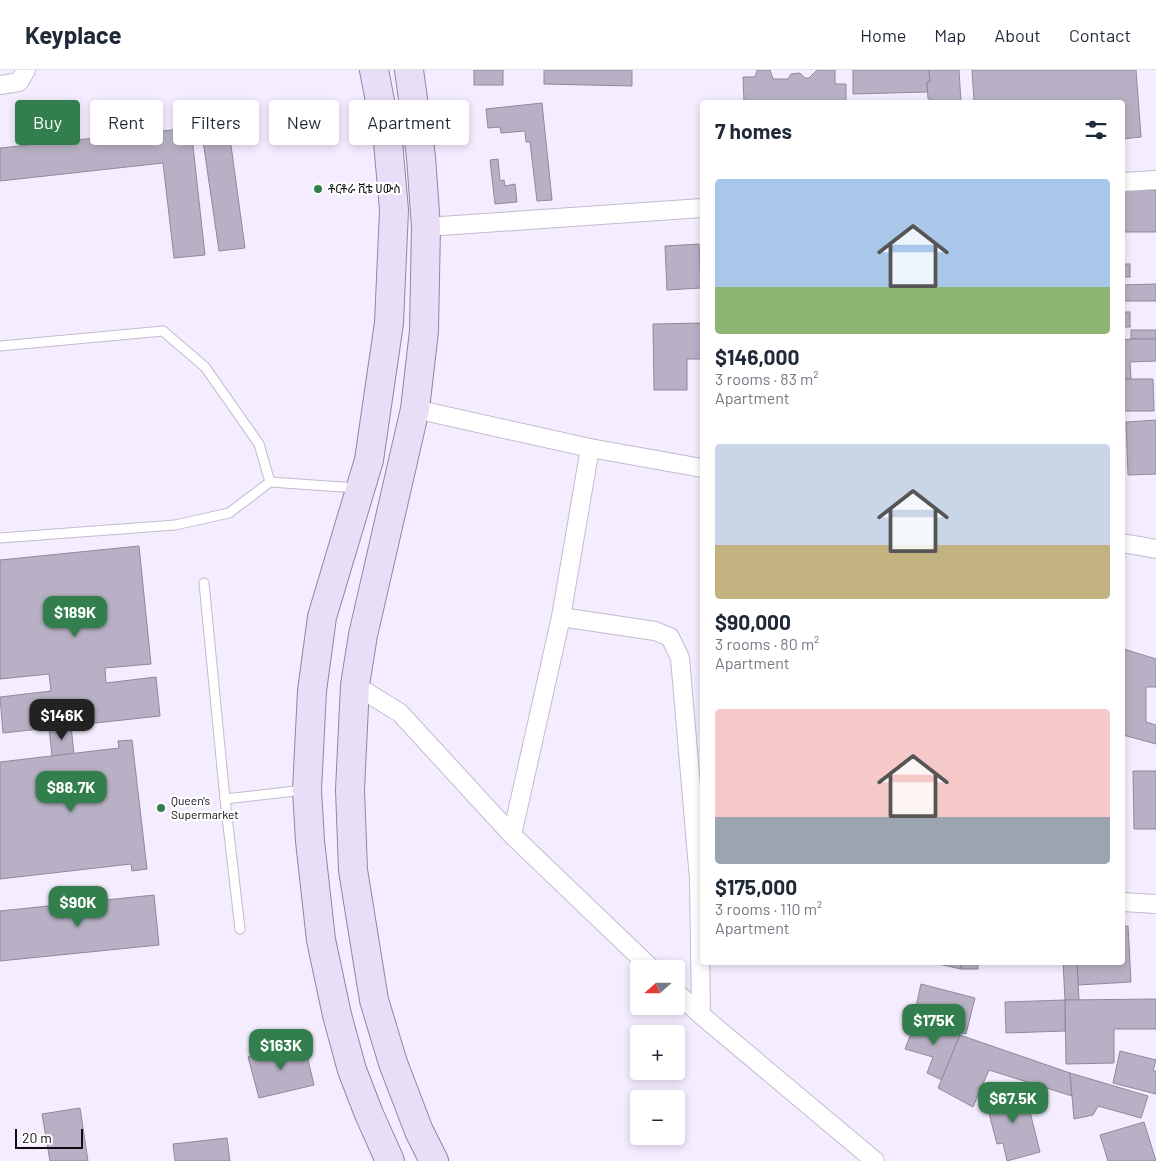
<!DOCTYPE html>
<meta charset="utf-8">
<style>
body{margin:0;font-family:Barlow,"Noto Sans Ethiopic",sans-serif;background:#f2f2f3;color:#1f2937;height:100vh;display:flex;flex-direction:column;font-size:19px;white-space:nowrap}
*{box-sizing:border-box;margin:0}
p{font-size:16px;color:#747a83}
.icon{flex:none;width:28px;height:28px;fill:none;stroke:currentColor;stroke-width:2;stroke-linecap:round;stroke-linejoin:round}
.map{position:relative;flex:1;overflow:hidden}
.drawer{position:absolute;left:700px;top:30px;width:425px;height:865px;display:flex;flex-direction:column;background:#fff;border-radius:5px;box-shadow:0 2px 8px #0003}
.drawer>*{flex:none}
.guide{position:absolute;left:15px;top:30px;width:475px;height:45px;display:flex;gap:10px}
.needle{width:32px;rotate:249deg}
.controls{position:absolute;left:630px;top:890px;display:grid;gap:10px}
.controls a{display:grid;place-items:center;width:55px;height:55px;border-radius:5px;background:#fff;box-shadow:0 2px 8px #0003;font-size:25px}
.scale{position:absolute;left:15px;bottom:12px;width:68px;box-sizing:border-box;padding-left:5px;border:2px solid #0e0b12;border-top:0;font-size:14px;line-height:18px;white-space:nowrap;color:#0e0b12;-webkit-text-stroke:4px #fff;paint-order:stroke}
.price{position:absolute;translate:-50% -42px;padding:0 11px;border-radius:10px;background:#327e4d;color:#fff;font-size:16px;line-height:32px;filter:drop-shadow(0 1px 2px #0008)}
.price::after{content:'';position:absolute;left:50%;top:30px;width:15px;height:11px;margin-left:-8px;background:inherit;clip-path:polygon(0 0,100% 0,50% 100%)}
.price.selected{background:#222;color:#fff}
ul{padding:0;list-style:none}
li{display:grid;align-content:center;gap:10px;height:265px;padding:0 15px}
li span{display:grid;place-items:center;height:155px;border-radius:5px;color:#555}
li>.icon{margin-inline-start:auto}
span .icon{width:90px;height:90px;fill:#fffc;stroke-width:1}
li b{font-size:21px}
h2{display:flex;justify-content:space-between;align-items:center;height:60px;padding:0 15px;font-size:21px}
.chip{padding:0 18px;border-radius:5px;background:#fff;box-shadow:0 2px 8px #0003;font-size:18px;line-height:45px}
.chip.selected{background:#327e4d;color:#fff}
header{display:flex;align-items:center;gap:30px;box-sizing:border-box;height:70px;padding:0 25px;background:#fff;border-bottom:1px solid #e0e1e3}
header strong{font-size:24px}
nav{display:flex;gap:28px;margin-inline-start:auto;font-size:18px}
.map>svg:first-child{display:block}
.building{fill:#b8b1c5;stroke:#90899c}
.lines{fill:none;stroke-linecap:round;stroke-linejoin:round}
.service-casing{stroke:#c3bbd0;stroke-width:11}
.minor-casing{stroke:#c3bbd0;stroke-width:20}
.primary-casing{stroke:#9186a4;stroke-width:30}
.service{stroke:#fff;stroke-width:9}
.minor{stroke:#fff;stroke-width:18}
.primary{stroke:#e8def8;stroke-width:28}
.poi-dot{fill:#327e4d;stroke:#fff;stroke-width:2}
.labels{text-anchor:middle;stroke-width:4.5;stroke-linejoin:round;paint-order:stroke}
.poi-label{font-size:12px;fill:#0e0b12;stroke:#fff;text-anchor:start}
</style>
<header>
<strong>Keyplace</strong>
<nav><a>Home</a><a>Map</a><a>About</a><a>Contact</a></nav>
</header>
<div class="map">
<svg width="1156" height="1091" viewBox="0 0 1156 1091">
<rect width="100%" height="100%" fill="#f4edff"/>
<!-- building -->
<g class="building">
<rect x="474" y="0" width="29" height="15"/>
<path d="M544,0h88v16l-88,-2z"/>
<path d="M757,0h13l3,9h15l3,-5 9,-1 5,5h4l8,-8h18v14h11v18h-102l-1,-25h12z"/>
<path d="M853,0h76l1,12h-3l1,10 -75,2z"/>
<path d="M929,0h30l2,32h-29v-3h-4l-1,-17h3z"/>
<path d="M972,0h164l5,67 -19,2v-37h-148z"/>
<path d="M542,33l10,97 -15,1 -7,-59h-4l-1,-11 -24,2 -1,-6 -12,1 -2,-19z"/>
<path d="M227,46l18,132 -26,3 -19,-131z"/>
<path d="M191,58l14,127 -31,3 -11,-95 -163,18v-33z"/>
<path d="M498,89l2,22 4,-1 1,6 10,-2 2,18 -22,2 -5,-44z"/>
<path d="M1156,120v42h-34v-41z"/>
<path d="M699,174l2,44 -34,2 -2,-44z"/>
<rect x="1122" y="194" width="8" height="13"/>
<path d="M1156,214v17h-34v-16z"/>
<rect x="1122" y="242" width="8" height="15"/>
<path d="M702,253v36h-15v31h-33l-1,-66z"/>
<rect x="1131" y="260" width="25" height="9"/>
<path d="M1131,269h25v22l-26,1 1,17h-9v-39z"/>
<path d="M1122,309h31l1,32h-32z"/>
<path d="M1156,350v54l-28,1 -2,-53z"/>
<path d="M139,476l12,118 -46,4 1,15 50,-6 4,39 -157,17 -3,-36 51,-6 -2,-17 -49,5v-119z"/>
<path d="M1124,579l32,10v28h-10v35l10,3v19l-33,-9z"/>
<path d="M71,656l3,28 -22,2 -3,-28z"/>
<path d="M132,670l15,129 -15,2 -1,-7 -131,15v-117l119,-14 -1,-7z"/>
<path d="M1133,701h23v58h-22z"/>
<path d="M154,825l5,50 -159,16v-50z"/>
<path d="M1128,856l3,56 -53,3 -1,-23h45v-35z"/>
<path d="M930,892h31v7z"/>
<rect x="961" y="892" width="17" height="7"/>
<path d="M1063,892h14l2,38h-14z"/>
<path d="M921,914l54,14 -9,36 -53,-14z"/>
<path d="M1156,929v30h-42v34l-48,1 -1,-64z"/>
<path d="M1065,930v31l-59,2 -1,-31z"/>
<path d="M916,951l45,11 -19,48 -15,-7 6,-16 -28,-8z"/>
<path d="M960,965l110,38 2,23 -83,-26 -16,37 -35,-19z"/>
<path d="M304,973l10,42 -55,13 -11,-41z"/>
<path d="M1120,981l36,9 -3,11h3v23l-43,-11z"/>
<path d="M1070,1003l78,23 -7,22 -43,-12 -5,9 -19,4z"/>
<path d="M1024,1018l16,64 -33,9 -4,-18 -6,1 -12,-46z"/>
<path d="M80,1038l8,53h-38l-8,-47z"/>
<path d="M1144,1052l12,39h-48l-8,-26z"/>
<path d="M227,1068l3,23h-55l-2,-17z"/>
</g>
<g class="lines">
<!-- service casing -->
<g class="service-casing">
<g id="service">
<path d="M0,276l163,-15 42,36 54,77 11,38"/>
<path d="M0,468l175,-13 54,-12 41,-31 87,6"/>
<path d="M204,513l21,216 15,130"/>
<path d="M225,729l79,-9"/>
</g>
</g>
<!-- minor casing -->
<g class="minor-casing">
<g id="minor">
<path d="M0,15l19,-3 7,-12"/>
<path d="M1122,112l34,-2"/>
<path d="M426,157l276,-19"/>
<path d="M415,339l175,39"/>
<path d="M1122,473l34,6"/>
<path d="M561,547l29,-169 112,20"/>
<path d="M355,615l45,28 112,122 140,134"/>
<path d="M512,765l49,-218 94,14 15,6 10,21 19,221 2,136"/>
<path d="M1122,832l34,2"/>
<path d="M676,922l25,23 174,146"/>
</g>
</g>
<!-- primary casing -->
<g class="primary-casing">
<g id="primary">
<path d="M374,0l14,72 6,68 -5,113 -20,137 -47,157 -10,74 -5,99 3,51 11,99 16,75 15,55 17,44 21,47"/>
<path d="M409,0l12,87 5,70 -2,104 -9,78 -52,226 -8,50 -5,105 3,80 21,130 19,63 26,68 15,30"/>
</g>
</g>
<!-- service -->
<use href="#service" class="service"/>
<!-- minor -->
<use href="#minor" class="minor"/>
<!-- primary -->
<use href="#primary" class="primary"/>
</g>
<!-- markers -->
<g class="poi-dot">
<circle cx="318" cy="119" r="5"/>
<circle cx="161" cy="738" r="5"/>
</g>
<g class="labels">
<!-- poi labels -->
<g class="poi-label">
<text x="328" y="123">ቶርቶራ ቪቴ ሀውስ</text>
<text x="171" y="735">Queen's<tspan x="171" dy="14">Supermarket</tspan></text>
</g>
</g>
</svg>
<div class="controls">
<a><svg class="needle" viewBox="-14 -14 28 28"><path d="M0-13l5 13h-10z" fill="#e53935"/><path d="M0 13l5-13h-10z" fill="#747a83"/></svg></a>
<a>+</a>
<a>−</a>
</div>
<div class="scale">20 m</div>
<b class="price" style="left:75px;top:568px">$189K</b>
<b class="price selected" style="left:62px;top:671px">$146K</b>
<b class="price" style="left:71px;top:743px">$88.7K</b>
<b class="price" style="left:78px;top:858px">$90K</b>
<b class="price" style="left:934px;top:976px">$175K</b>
<b class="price" style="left:281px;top:1001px">$163K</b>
<b class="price" style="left:1013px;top:1054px">$67.5K</b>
<div class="guide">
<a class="chip selected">Buy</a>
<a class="chip">Rent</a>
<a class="chip">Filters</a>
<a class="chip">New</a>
<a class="chip">Apartment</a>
</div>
<section class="drawer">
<h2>7 homes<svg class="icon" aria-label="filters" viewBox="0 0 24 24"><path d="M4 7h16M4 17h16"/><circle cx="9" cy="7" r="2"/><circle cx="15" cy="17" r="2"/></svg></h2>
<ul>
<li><span style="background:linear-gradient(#a9c7e8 70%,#8fb573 0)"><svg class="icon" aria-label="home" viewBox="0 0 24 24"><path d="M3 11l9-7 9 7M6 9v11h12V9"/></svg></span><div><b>$146,000</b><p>3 rooms · 83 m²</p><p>Apartment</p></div></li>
<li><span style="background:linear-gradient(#c9d6e8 65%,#c2b280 0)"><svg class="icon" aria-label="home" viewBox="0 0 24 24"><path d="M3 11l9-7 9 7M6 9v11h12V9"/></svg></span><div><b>$90,000</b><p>3 rooms · 80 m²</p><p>Apartment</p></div></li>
<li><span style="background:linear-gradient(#f6c9c9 70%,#9aa5b1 0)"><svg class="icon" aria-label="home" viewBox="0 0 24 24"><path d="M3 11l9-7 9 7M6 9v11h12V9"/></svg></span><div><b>$175,000</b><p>3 rooms · 110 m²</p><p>Apartment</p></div></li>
</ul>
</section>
</div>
